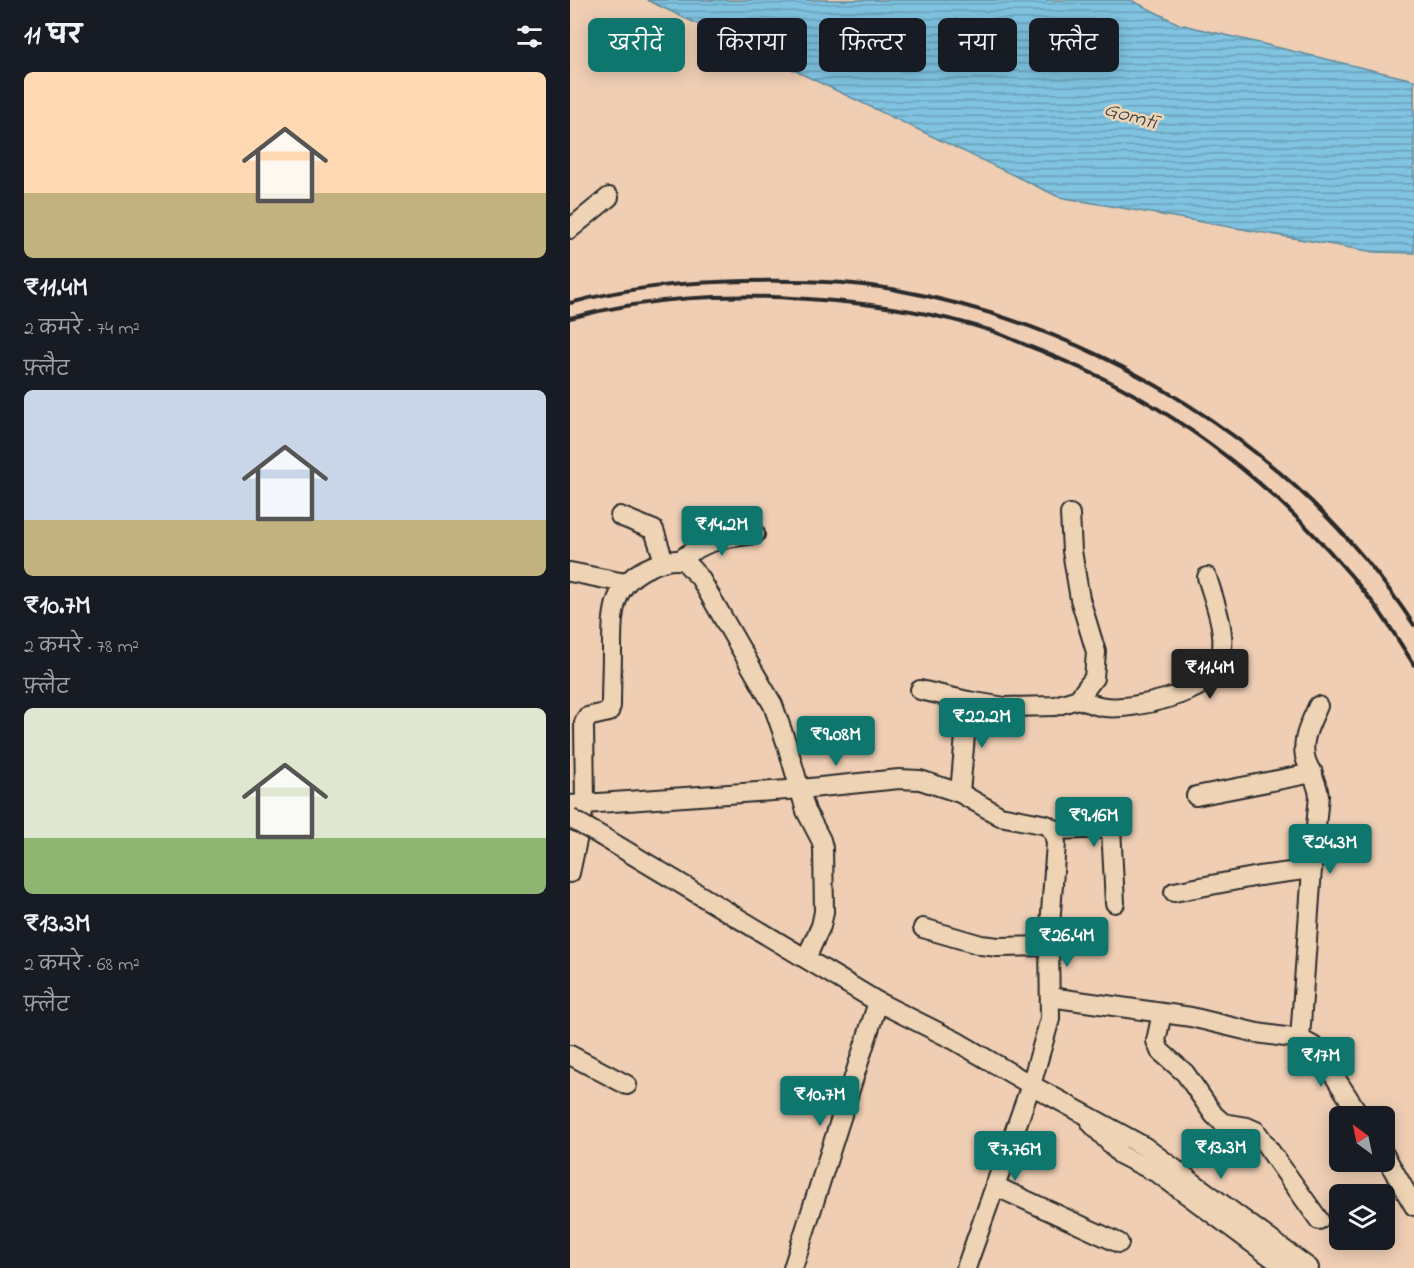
<!DOCTYPE html>
<html lang="hi">
<meta charset="utf-8">
<style>
body{margin:0;font-family:"Indie Flower","Playpen Sans Deva",sans-serif;background:#20242c;color:#f1f3f6;height:100vh;display:flex;flex-direction:column;font-size:22px;white-space:nowrap}
*{box-sizing:border-box;margin:0}
p{font-size:20px;color:#9ea1a6}
.icon{flex:none;width:33px;height:33px;fill:none;stroke:currentColor;stroke-width:2;stroke-linecap:round;stroke-linejoin:round}
.map{position:relative;flex:1;overflow:hidden}
.side{display:flex;flex-direction:column;background:#171b24;width:570px}
.side>*{flex:none}
.guide{position:absolute;left:18px;top:18px;width:570px;height:54px;display:flex;gap:12px}
.needle{width:39px;rotate:327deg}
.controls{position:absolute;left:759px;top:1106px;display:grid;gap:12px}
.controls a{display:grid;place-items:center;width:66px;height:66px;border-radius:9px;background:#171b24;box-shadow:0 3px 15px #0003;font-size:30px}
.price{position:absolute;translate:-50% -51px;padding:0 14px;border-radius:6px;background:#0f766e;color:#fff;font-size:20px;line-height:39px;filter:drop-shadow(0 2px 3px #0008)}
.price::after{content:'';position:absolute;left:50%;top:36px;width:18px;height:14px;margin-left:-9px;background:inherit;clip-path:polygon(0 0,100% 0,50% 100%)}
.price.current{background:#222;color:#fff}
ul{padding:0;list-style:none}
li{display:grid;align-content:center;gap:12px;height:318px;padding:0 24px}
li span{display:grid;place-items:center;height:186px;border-radius:9px;color:#555}
li>.icon{margin-inline-start:auto}
span .icon{width:108px;height:108px;fill:#fffc;stroke-width:1}
li b{font-size:26px}
h2{display:flex;justify-content:space-between;align-items:center;height:72px;padding:0 24px;font-size:26px}
.tag{padding:0 21px;border-radius:9px;background:#171b24;box-shadow:0 3px 15px #0003;font-size:21px;line-height:54px}
.tag.current{background:#0f766e;color:#fff}
main{display:flex;flex:1;min-height:0}
.map>svg:first-child{display:block}
.water{fill:url(#water-rules);stroke:#5e8798;stroke-width:1.5}
.lines{fill:none;stroke-linecap:round;stroke-linejoin:round}
.minor-casing{stroke:#2b2b2b;stroke-width:22}
.minor{stroke:#eed4b5;stroke-width:18}
.rail{stroke:#2b2b2b;stroke-width:4}
.minor-bridge-casing{stroke:#2b2b2b;stroke-width:22;stroke-linecap:butt}
.minor-bridge{stroke:#eed4b5;stroke-width:18}
.labels{text-anchor:middle;stroke-width:5;stroke-linejoin:round;paint-order:stroke}
.water-label{font-size:22px;font-style:italic;fill:#384246;stroke:#eed4b5}
</style>
<main>
<section class="side">
<h2>11 घर<svg class="icon" aria-label="filters" viewBox="0 0 24 24"><path d="M4 7h16M4 17h16"/><circle cx="9" cy="7" r="2"/><circle cx="15" cy="17" r="2"/></svg></h2>
<ul>
<li><span style="background:linear-gradient(#ffd9b3 65%,#c2b280 0)"><svg class="icon" aria-label="home" viewBox="0 0 24 24"><path d="M3 11l9-7 9 7M6 9v11h12V9"/></svg></span><div><b>₹11.4M</b><p>2 कमरे · 74 m²</p><p>फ़्लैट</p></div></li>
<li><span style="background:linear-gradient(#c9d6e8 70%,#c2b280 0)"><svg class="icon" aria-label="home" viewBox="0 0 24 24"><path d="M3 11l9-7 9 7M6 9v11h12V9"/></svg></span><div><b>₹10.7M</b><p>2 कमरे · 78 m²</p><p>फ़्लैट</p></div></li>
<li><span style="background:linear-gradient(#dfe7d0 70%,#8fb573 0)"><svg class="icon" aria-label="home" viewBox="0 0 24 24"><path d="M3 11l9-7 9 7M6 9v11h12V9"/></svg></span><div><b>₹13.3M</b><p>2 कमरे · 68 m²</p><p>फ़्लैट</p></div></li>
</ul>
</section>
<div class="map">
<svg width="844" height="1268" viewBox="0 0 844 1268">
<defs>
<pattern id="water-rules" width="6" height="5" patternUnits="userSpaceOnUse" patternTransform="scale(1.5)"><rect width="6" height="5" fill="#80c4e1"/><path d="M0 2.5h6" fill="none" stroke="#699fb7"/></pattern>
</defs>
<rect width="100%" height="100%" fill="#efceb4"/>
<filter id="ink" filterUnits="userSpaceOnUse"><feTurbulence type="fractalNoise" baseFrequency=".0167" numOctaves="2"/><feDisplacementMap in="SourceGraphic" scale="12" xChannelSelector="R" yChannelSelector="G"/><feConvolveMatrix kernelMatrix="1 2 1 2 8 2 1 2 1" color-interpolation-filters="sRGB"/></filter>
<g filter="url(#ink)">
<!-- water -->
<path class="water" d="M77,0h484l48,24 235,56v173l-40,-1 -315,-55z"/>
<g class="lines">
<!-- minor casing -->
<g class="minor-casing">
<g id="minor">
<path d="M0,229l39,-32"/>
<path d="M50,516l34,14 10,31"/>
<path d="M110,560c25,-20 44,-22 75,-26"/>
<path d="M0,572l55,11"/>
<path d="M350,690l48,11 37,6 50,-1 23,-7 16,-21 2,-26 -16,-53 -8,-48 -2,-37"/>
<path d="M508,699c9,3 18,7 27,8 27,3 102,-13 113,-40 12,-29 -3,-63 -11,-90"/>
<path d="M390,793l8,-92"/>
<path d="M626,796l117,-23"/>
<path d="M0,805l231,-16 98,-10 21,1 40,13 40,23 47,9 7,8 2,10 -7,97 1,79 -19,66 -65,183"/>
<path d="M481,828l2,2 58,-2 4,75"/>
<path d="M33,837l275,165 78,39 75,44 114,62 164,121"/>
<path d="M0,873l15,-70 -1,-80 3,-6 22,-5 2,-6c0,-19 1,-38 1,-56 0,-38 0,-68 40,-84 11,-5 21,-8 32,-5l16,17 73,127 14,40 19,66 15,29 2,8 1,64 -3,14 -15,32"/>
<path d="M604,892l85,-16 53,-7"/>
<path d="M353,928l58,17 17,2 51,-1"/>
<path d="M480,997l141,20 66,16 43,6 13,7 7,8 40,62"/>
<path d="M592,1013l-6,28 4,10 25,22 29,42 9,8 24,4 9,4 63,89"/>
<path d="M730,1039l12,-170 7,-74c-2,-12 -7,-21 -12,-32 -8,-20 3,-39 11,-57"/>
<path d="M0,1055l57,30"/>
<path d="M521,1123l30,32 38,19 127,94"/>
<path d="M814,1154l30,52"/>
<path d="M425,1186l124,57"/>
<path d="M223,1268l85,-266"/>
</g>
</g>
<!-- minor -->
<use href="#minor" class="minor"/>
<!-- rail -->
<g class="rail">
<path d="M0,303c59,-16 116,-21 177,-22 45,-1 100,0 145,8 209,38 404,157 522,336"/>
<path d="M0,318c81,-21 155,-25 238,-19 61,4 126,13 184,32 16,6 33,14 49,20 28,12 55,23 81,37 96,52 185,129 252,216 14,19 27,40 40,61"/>
</g>
<!-- minor-bridge casing -->
<g class="minor-bridge-casing">
<path id="minor-bridge" d="M0,818l33,19"/>
</g>
<!-- minor-bridge -->
<use href="#minor-bridge" class="minor-bridge"/>
</g>
</g>
<g class="labels">
<!-- water labels -->
<g class="water-label">
<text transform="translate(561 114) rotate(16)" y="8">Gomtī</text>
</g>
</g>
</svg>
<div class="controls">
<a><svg class="needle" viewBox="-14 -14 28 28"><path d="M0-13l5 13h-10z" fill="#e53935"/><path d="M0 13l5-13h-10z" fill="#9ea1a6"/></svg></a>
<a><svg class="icon" aria-label="layers" viewBox="0 0 24 24"><path d="M12 4l9 5-9 5-9-5zM3 14l9 5 9-5"/></svg></a>
</div>
<b class="price" style="left:152px;top:557px">₹14.2M</b>
<b class="price current" style="left:640px;top:700px">₹11.4M</b>
<b class="price" style="left:412px;top:749px">₹22.2M</b>
<b class="price" style="left:266px;top:767px">₹9.08M</b>
<b class="price" style="left:524px;top:848px">₹9.16M</b>
<b class="price" style="left:760px;top:875px">₹24.3M</b>
<b class="price" style="left:497px;top:968px">₹26.4M</b>
<b class="price" style="left:751px;top:1088px">₹17M</b>
<b class="price" style="left:250px;top:1127px">₹10.7M</b>
<b class="price" style="left:651px;top:1180px">₹13.3M</b>
<b class="price" style="left:445px;top:1182px">₹7.76M</b>
<div class="guide">
<a class="tag current">खरीदें</a>
<a class="tag">किराया</a>
<a class="tag">फ़िल्टर</a>
<a class="tag">नया</a>
<a class="tag">फ़्लैट</a>
</div>
</div>
</main>
